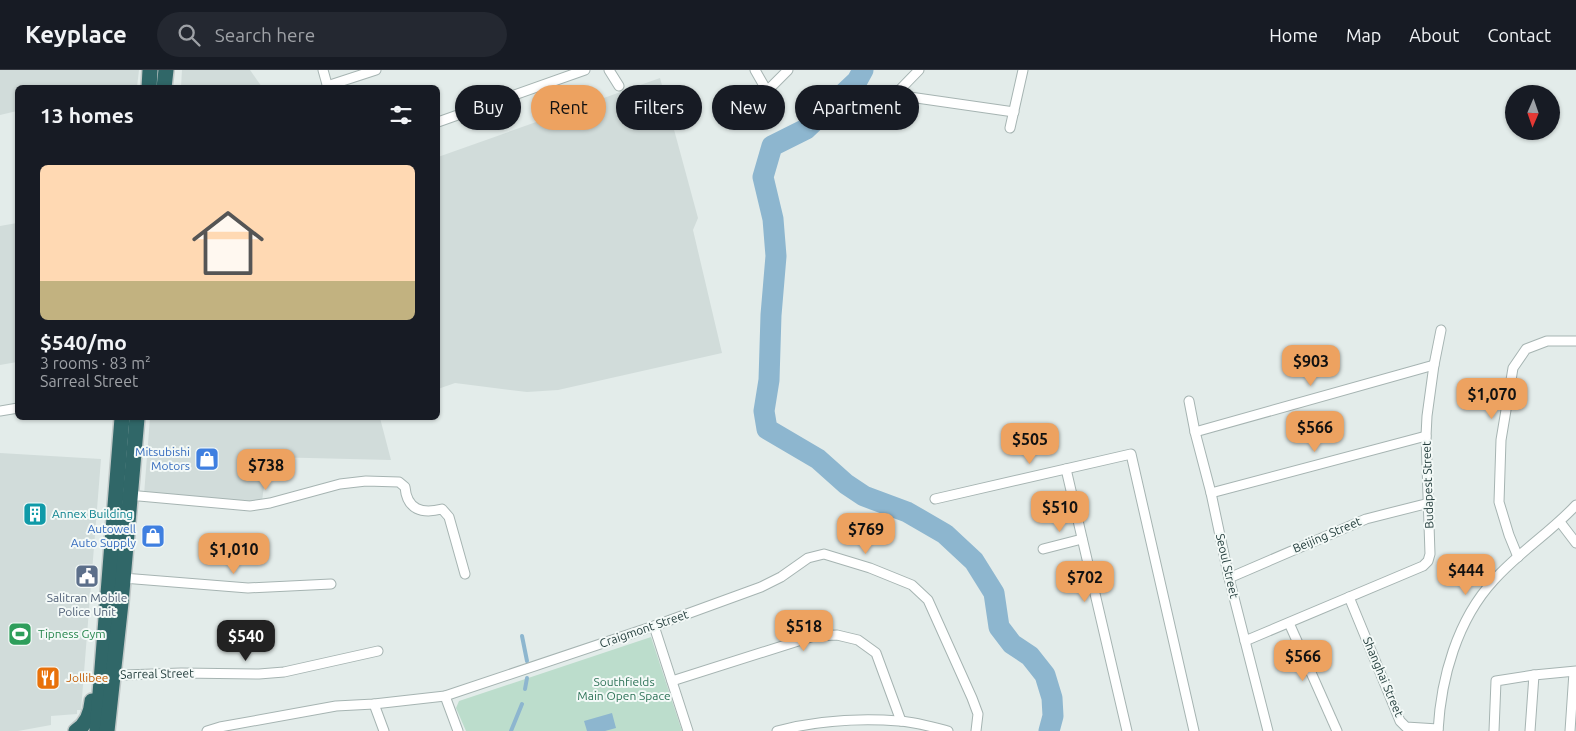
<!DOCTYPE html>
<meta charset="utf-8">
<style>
body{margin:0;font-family:Ubuntu,sans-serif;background:#242831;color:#f1f3f6;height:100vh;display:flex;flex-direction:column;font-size:19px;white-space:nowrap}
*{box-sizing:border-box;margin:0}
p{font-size:16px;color:#9ea1a6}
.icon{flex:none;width:28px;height:28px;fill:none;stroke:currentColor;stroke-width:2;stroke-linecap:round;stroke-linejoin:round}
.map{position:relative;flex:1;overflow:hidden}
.sheet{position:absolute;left:15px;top:15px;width:425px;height:335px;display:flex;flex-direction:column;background:#171b24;border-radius:8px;box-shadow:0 1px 4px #0004}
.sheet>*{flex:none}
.guide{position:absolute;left:455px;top:15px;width:475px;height:45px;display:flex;gap:10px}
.needle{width:32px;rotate:182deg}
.fabs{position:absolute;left:1505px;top:15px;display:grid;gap:10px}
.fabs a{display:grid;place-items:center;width:55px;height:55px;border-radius:50%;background:#171b24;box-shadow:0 1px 4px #0004;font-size:25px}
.price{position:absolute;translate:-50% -42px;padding:0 11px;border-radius:10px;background:#eda260;color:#111;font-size:16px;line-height:32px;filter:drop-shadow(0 1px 2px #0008)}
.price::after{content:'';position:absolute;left:50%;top:30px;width:15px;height:11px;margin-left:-8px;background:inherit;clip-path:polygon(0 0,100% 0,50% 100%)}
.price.active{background:#222;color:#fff}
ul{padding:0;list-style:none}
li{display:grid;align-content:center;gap:10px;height:265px;padding:0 25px}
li+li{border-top:1px solid #363941}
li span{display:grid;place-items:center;height:155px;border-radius:8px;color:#555}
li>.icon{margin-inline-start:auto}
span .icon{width:90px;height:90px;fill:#fffc;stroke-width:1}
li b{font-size:21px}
h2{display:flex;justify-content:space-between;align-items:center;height:60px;padding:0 25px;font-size:21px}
.tag{padding:0 18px;border-radius:22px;background:#171b24;box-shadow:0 1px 4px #0004;font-size:18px;line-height:45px}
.tag.active{background:#eda260;color:#111}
header{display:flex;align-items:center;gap:30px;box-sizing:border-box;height:70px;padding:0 25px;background:#171b24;border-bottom:1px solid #363941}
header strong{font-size:24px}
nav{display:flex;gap:28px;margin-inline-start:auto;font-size:18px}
.search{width:350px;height:45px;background:#242831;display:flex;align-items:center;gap:12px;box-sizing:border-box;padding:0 18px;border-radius:28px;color:#9ea1a6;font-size:19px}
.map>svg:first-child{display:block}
.built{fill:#d1dcda}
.green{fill:#bcddcc}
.water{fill:#8db6cf}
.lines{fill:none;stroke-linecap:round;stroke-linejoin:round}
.stream{stroke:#8db6cf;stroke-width:4}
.river{stroke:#8db6cf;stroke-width:21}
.street-casing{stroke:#a6b4b2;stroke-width:11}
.highway-casing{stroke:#c1c9c8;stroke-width:18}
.street{stroke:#fff;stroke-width:9}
.highway{stroke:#306768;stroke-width:15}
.labels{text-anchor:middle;stroke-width:4;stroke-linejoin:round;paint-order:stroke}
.shop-label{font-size:12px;fill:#366cbe;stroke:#f3f9f7;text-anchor:end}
.street-label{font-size:12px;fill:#233d3c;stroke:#f3f9f7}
.culture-label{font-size:12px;fill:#0d838f;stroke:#f3f9f7;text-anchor:start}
.service-label{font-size:12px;fill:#4e5e75;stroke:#f3f9f7}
.leisure-label{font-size:12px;fill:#27864d;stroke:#f3f9f7;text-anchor:start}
.food-label{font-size:12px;fill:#c56008;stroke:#f3f9f7;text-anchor:start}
.park-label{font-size:12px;fill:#2e7358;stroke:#f3f9f7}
</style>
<header>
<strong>Keyplace</strong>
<div class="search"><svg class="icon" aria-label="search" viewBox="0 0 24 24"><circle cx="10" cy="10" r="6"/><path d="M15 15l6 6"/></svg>Search here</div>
<nav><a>Home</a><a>Map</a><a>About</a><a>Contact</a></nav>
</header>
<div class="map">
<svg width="1576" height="661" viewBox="0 0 1576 661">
<rect width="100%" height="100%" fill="#e3ecea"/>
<!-- built -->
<g class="built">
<path d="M0,0h139l-2,17 -119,1 -1,23 -17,4z"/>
<path d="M182,0h68l12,17h-81z"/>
<path d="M660,8l38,140 -5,12 29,123 -164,37 -31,2 -72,-9 -17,6v-232z"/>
<path d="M17,153v139l-17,3v-139z"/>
<path d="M150,348h230l11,42 -123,-3 -6,44 -2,2 -116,-8z"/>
<path d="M0,383l101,6 -20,251h-4v4l-26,2v9l-33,6h-18z"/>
</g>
<!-- green -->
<path class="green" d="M651,567l31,94h-216l-10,-23 3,-7z"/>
<!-- water -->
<path class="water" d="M612,643l4,15 -11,3h-18l-3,-10z"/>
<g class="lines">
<!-- stream -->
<g class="stream">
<path d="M522,566l5,25"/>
<path d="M525,619l2,-11"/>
<path d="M511,661l11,-27"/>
</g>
<!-- river -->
<path class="river" d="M863,0l-6,11 -51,48 -34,17 -9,31 10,42 3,37 -5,59 -2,65 -5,31 3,18 51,30 28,25 18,12 43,16 38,22 29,27 20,32 5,34 13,17 18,12 15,19 7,23 1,18 -4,15"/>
<!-- street casing -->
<g class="street-casing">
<g id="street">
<path d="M323,0l5,18"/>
<path d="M609,0l10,16"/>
<path d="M755,0l12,21"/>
<path d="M327,16l49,-16"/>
<path d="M896,25l118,17"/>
<path d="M744,37l23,-16 21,-21"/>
<path d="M883,37l36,-37"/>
<path d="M438,52l147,-52"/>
<path d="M1010,58l13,-58"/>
<path d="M1189,331l6,31 16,61 18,85 39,153"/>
<path d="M0,341l18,-3"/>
<path d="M1195,362l239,-67"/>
<path d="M1066,399l61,262"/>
<path d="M1211,423l215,-57"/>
<path d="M128,425l122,11 20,-3 70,-19 26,-3 33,1 6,5c2,23 17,27 37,22l7,8 16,57"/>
<path d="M935,429l196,-45 63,277"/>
<path d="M1560,452l16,21"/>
<path d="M1043,479l39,-10"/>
<path d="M1518,487l-9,-22 -10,-33 2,-62 12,-72 13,-19 21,-8h29"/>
<path d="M123,508l125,10 83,-4"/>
<path d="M1229,508l137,-59 63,-16"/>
<path d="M1349,527l51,124 6,6 32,2"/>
<path d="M1289,553l48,108"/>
<path d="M654,556l34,105"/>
<path d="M1245,571l178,-75 5,-5 2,-7 -4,-118 1,-20 7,-51 7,-35"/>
<path d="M114,604l11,1 56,-2 78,1 25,-2 94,-21"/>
<path d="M672,611l142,-45 23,-1 21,5 18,13 25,68"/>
<path d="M445,626l13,35"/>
<path d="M374,634l10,27"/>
<path d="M207,661l13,-4 116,-21 38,-2 71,-8 209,-70 107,-39 20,-10 27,-19 16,-4 46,14 42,17 16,15 44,98 6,16 -2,17"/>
<path d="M777,661c39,-10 82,-13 122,-10 16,1 34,6 49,10"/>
<path d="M1438,661c3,-53 19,-111 56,-151 25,-28 57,-48 82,-75"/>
<path d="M1494,661l2,-50 38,-6 42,-4"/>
<path d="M1530,661l4,-56"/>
<path d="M1570,661l4,-59"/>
</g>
</g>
<!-- highway casing -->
<g class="highway-casing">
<g id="highway">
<path d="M149,18l1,-18"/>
<path d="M164,18l2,-18"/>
<path d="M76,661c11,-7 15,-18 16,-30"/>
<path d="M97,661l25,-313"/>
<path d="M107,661l14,-128 16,-185"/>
</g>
</g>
<!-- street -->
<use href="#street" class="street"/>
<!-- highway -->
<use href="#highway" class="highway"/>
</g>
<!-- icons -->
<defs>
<g id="shop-square" transform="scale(1.25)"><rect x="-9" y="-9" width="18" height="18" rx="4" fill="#3f7fe0" stroke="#f3f9f7"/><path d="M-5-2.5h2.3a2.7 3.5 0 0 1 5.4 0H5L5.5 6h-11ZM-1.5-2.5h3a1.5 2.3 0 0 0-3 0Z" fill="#fff"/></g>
<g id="building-square" transform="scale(1.25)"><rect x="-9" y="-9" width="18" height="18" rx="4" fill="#0f9aa8" stroke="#f3f9f7"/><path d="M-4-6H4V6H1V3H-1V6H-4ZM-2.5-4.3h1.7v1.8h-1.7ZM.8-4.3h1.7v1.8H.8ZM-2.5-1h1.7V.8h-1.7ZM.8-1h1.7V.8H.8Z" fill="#fff"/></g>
<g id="civic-square" transform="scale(1.25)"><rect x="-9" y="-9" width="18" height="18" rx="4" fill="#5c6f8a" stroke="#f3f9f7"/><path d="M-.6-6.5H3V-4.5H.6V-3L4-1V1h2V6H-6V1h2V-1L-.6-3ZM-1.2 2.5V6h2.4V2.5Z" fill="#fff"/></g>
<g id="stadium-square" transform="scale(1.25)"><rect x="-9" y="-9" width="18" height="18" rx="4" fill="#2e9e5b" stroke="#f3f9f7"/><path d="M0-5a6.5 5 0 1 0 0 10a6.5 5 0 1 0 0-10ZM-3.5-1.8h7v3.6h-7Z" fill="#fff"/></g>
<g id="restaurant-square" transform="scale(1.25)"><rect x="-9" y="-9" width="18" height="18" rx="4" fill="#e8710a" stroke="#f3f9f7"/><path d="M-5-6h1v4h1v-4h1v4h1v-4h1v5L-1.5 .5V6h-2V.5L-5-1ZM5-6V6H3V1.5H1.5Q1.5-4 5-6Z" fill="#fff"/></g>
</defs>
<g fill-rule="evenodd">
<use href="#shop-square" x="207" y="389"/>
<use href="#building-square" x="35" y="444"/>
<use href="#shop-square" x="153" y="466"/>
<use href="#civic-square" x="87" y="506"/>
<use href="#stadium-square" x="20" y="564"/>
<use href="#restaurant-square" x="48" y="608"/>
</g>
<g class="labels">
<!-- shop labels -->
<g class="shop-label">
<text x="190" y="386">Mitsubishi<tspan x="190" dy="14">Motors</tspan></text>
<text x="136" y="463">Autowell<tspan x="136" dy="14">Auto Supply</tspan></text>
</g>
<!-- street labels -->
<g class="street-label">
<text transform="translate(1428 415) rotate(-92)" y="4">Budapest Street</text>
<text transform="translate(1327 465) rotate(-23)" y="4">Beijing Street</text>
<text transform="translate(1227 496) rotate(77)" y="4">Seoul Street</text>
<text transform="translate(644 559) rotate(-19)" y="4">Craigmont Street</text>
<text transform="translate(157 604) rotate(-1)" y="4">Sarreal Street</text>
<text transform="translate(1383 607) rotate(67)" y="4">Shanghai Street</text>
</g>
<!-- culture labels -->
<g class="culture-label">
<text x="52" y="448">Annex Building</text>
</g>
<!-- service labels -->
<g class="service-label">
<text x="87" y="532">Salitran Mobile<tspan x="87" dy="14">Police Unit</tspan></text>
</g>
<!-- leisure labels -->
<g class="leisure-label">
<text x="38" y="568">Tipness Gym</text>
</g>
<!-- food labels -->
<g class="food-label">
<text x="66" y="612">Jollibee</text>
</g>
<!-- park labels -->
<g class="park-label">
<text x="624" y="616">Southfields<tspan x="624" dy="14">Main Open Space</tspan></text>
</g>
</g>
</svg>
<div class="fabs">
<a><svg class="needle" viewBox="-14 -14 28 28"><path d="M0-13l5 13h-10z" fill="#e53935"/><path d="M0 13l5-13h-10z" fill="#9ea1a6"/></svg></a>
</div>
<b class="price" style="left:1311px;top:317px">$903</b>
<b class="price" style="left:1492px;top:350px">$1,070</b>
<b class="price" style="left:1315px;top:383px">$566</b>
<b class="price" style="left:1030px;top:395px">$505</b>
<b class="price" style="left:266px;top:421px">$738</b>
<b class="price" style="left:1060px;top:463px">$510</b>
<b class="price" style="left:866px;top:485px">$769</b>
<b class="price" style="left:234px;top:505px">$1,010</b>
<b class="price" style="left:1466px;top:526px">$444</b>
<b class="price" style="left:1085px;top:533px">$702</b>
<b class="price" style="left:804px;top:582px">$518</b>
<b class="price active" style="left:246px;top:592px">$540</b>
<b class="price" style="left:1303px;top:612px">$566</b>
<div class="guide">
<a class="tag">Buy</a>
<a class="tag active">Rent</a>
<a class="tag">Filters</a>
<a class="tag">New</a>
<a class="tag">Apartment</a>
</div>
<section class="sheet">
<h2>13 homes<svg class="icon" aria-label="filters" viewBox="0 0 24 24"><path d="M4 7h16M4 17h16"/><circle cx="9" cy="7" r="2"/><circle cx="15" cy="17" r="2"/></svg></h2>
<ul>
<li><span style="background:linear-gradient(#ffd9b3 75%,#c2b280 0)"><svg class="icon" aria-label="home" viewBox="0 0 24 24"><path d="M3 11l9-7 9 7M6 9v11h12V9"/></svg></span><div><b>$540/mo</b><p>3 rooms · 83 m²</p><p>Sarreal Street</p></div></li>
</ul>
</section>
</div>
